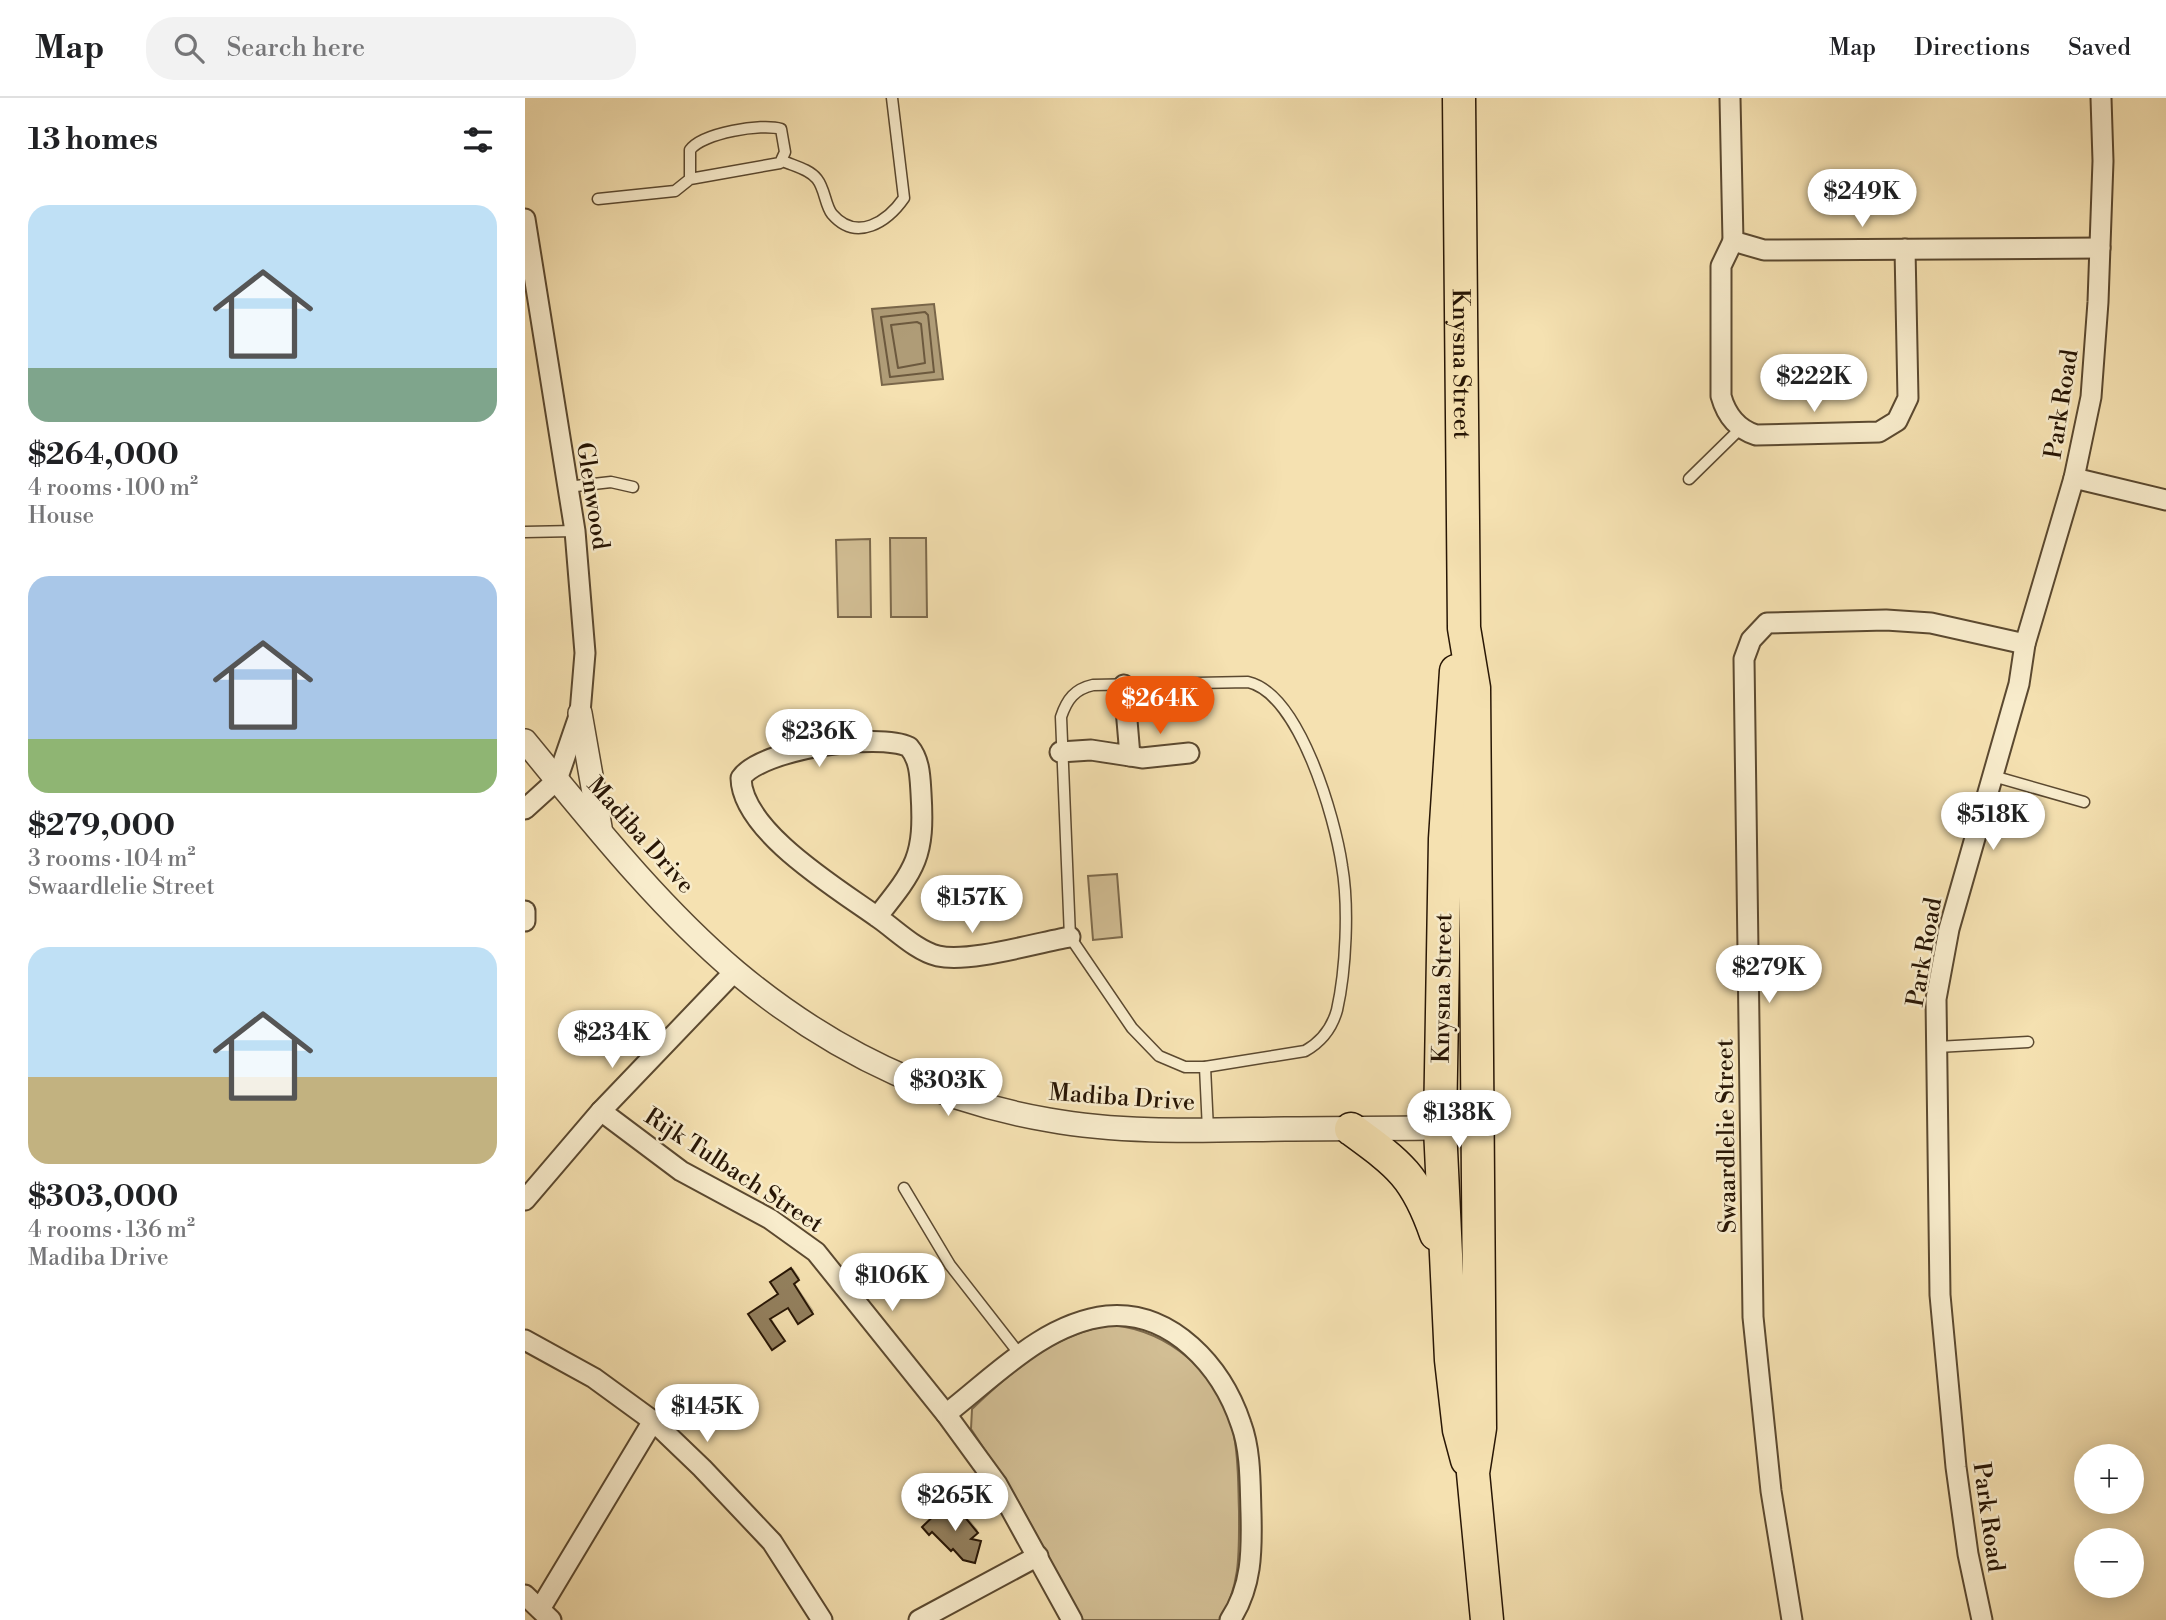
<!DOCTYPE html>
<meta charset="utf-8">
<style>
body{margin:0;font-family:"Libre Bodoni",serif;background:#f2f2f2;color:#202124;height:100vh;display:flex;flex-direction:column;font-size:26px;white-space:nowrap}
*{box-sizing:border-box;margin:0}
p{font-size:23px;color:#757577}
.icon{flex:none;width:38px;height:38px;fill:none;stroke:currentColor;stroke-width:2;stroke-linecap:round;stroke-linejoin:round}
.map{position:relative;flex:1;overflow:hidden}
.panel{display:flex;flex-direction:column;background:#fff;width:525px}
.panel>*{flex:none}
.fabs{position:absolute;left:1549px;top:1346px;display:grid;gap:14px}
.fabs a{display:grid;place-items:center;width:70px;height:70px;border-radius:50%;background:#fff;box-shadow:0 4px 18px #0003;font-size:35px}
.price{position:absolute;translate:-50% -60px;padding:0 16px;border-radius:24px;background:#fff;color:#222;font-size:23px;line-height:46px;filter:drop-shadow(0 2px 4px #0008)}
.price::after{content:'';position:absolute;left:50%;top:42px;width:21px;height:16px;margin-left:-10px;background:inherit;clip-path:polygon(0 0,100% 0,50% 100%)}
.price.on{background:#ea580c;color:#fff}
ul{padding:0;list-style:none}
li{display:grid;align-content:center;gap:14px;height:371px;padding:0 28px}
li span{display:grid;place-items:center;height:217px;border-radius:21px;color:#555}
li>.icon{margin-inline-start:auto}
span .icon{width:126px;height:126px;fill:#fffc;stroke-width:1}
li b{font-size:30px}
h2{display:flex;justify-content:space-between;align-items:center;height:84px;padding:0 28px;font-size:30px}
header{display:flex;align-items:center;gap:42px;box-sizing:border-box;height:98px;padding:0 35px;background:#fff;border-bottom:2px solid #e0e0e0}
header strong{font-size:33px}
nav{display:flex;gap:38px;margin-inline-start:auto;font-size:24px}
.search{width:490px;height:63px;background:#f2f2f2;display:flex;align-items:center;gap:18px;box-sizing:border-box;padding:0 24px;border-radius:28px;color:#757577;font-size:26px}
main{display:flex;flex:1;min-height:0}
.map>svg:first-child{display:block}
.green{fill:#d2be94;stroke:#7d6a4c;stroke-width:2}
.water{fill:#af9c77;stroke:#796649;stroke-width:2}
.shadow{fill:#0003}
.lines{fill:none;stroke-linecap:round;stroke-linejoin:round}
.shore{stroke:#6c593e;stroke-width:2}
.building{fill:#93805e;stroke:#281605;stroke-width:2}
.service-casing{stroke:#5b4930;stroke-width:13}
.minor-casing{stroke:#5b4930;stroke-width:23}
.tertiary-casing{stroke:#5b4930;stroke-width:26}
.trunk-casing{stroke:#281605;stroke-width:35}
.service{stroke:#f8eccc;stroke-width:10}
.minor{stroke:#f8eccc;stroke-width:19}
.tertiary{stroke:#f8eccc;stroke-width:23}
.trunk{stroke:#f5e1b1;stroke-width:32}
.labels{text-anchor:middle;stroke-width:5;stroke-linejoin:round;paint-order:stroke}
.street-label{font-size:24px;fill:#281605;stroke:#f8eccc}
</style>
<header>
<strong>Map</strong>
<div class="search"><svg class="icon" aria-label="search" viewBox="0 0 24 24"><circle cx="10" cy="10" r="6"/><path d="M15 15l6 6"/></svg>Search here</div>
<nav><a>Map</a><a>Directions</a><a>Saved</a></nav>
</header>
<main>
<section class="panel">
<h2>13 homes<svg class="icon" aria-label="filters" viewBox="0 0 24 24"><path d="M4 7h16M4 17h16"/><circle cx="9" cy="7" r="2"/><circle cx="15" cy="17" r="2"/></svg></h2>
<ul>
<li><span style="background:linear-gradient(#bfe0f5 75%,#7fa58c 0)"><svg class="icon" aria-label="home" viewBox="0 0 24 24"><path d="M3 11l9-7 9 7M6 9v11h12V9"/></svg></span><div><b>$264,000</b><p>4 rooms · 100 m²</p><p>House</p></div></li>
<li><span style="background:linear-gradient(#a9c7e8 75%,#8fb573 0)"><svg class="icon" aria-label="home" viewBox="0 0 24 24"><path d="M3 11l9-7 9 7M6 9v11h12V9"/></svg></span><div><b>$279,000</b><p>3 rooms · 104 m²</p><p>Swaardlelie Street</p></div></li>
<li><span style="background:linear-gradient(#bfe0f5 60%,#c2b280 0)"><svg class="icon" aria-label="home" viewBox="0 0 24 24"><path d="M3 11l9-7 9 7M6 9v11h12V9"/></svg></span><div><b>$303,000</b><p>4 rooms · 136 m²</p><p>Madiba Drive</p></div></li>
</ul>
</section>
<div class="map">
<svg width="1641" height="1522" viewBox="0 0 1641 1522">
<rect width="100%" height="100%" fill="#f5e1b1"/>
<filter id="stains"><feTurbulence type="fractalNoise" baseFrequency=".00286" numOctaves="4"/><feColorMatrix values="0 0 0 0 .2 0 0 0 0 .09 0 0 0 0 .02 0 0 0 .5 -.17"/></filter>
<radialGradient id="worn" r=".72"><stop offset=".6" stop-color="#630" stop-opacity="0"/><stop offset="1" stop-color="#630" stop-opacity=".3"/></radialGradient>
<!-- green -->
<g class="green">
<path d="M365,440h36l1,79h-36z"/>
<path d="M345,441l1,78h-33l-2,-77z"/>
<path d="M592,776l5,63 -29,3 -5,-64z"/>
<path d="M587,1227c57,6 108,48 121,106 6,26 5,54 6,80 0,40 2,74 -19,109h-137l-66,-121 -46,-70 1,-20c41,-39 83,-76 140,-84z"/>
</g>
<!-- water -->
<path class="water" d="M409,206l9,75 -61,6 -10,-76z"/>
<!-- shadow -->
<g class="shadow">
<path d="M268,1170l7,10 -6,4 20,29 -15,10 -11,-16 -17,12 13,23 -32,-27 28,-19 -7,-13z"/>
<path d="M432,1406l21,26 -8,7 11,3 -5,20 -52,-33 20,-18 3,4z"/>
</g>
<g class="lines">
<!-- shore -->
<g class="shore">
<path d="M400,214l3,3 6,57 -44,5 -9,-60z"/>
<path d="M392,224l4,2 4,39 -27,5 -7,-43z"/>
</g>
</g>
<!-- building -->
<g class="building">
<path d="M266,1170l8,12 -5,4 19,30 -15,10 -10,-16 -18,11 15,22 -13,9 -24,-36 30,-20 -8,-12z"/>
<path d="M429,1406l24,29 -7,6 10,2 -6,22 -12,-3 -10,-11 -2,2 -19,-19 -3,3 -7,-8 19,-18 4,4z"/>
</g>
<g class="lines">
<!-- service casing -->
<g class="service-casing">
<g id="service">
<path d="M258,63c11,5 26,8 34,18 8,10 8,26 15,35 25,29 56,7 72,-16l-12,-100"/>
<path d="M73,101l77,-8 15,-12 90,-16 5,-11 -4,-23c-19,-6 -79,4 -91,21v29"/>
<path d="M1164,381l52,-51"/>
<path d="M42,389l44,-5 22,5"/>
<path d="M0,434l50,-1"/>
<path d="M723,584c52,12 87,136 94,184 7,40 4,104 -5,144 -5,18 -16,32 -32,41l-100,16h-20l-26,-11 -27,-28 -62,-91 -9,-220c6,-18 14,-28 32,-32z"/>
<path d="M1468,678l91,26"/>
<path d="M1412,949l91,-5"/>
<path d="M680,969l3,63"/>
<path d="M379,1090l46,77 71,91"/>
</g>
</g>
<!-- minor casing -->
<g class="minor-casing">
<g id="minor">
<path d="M1205,0l3,143 31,9 336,-2"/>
<path d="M0,121l50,312 10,122 -5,60 -23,67 -32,29"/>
<path d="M1208,143l-12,25v130c5,18 16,33 35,39l123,-3 18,-11 11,-23 -3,-149"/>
<path d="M1549,380l92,22"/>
<path d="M535,654l31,-2 39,6 -6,-71"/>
<path d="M605,658l12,2 47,-5"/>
<path d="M0,813v10"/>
<path d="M352,819c39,-49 48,-60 44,-124 -1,-16 -1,-33 -12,-46 -30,-15 -149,2 -168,31 1,54 99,112 139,141 17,12 37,32 58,37 32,7 97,-13 132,-19"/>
<path d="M76,1013l80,60 89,48 46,33 130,162 51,70 75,136"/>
<path d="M0,1102l76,-89 134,-140"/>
<path d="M0,1242l69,38 59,43 49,47 70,74 50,78"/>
<path d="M421,1316c48,-37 98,-91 161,-98 65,-6 115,51 134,108 10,27 9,60 10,89 1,38 1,74 -21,107"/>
<path d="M0,1497l26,25"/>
<path d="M15,1511l113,-188"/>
<path d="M394,1522l119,-64"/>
<path d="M1267,1522l-21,-129 -18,-174 -9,-658 7,-19 16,-17 119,-3 45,3 94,21"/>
<path d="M1457,1522l-14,-66 -12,-87 -16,-172 -4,-296 13,-70 70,-245 6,-40 49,-166 17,-81 7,-95 5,-141 -2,-63"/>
</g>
</g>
<!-- tertiary casing -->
<g class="tertiary-casing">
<g id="tertiary">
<path d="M55,615l20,114"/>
<path d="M0,643c66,80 132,164 211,231 91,76 196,128 313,148 77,14 159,10 236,9 64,-1 128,0 192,-2"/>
</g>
</g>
<!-- trunk casing -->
<g class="trunk-casing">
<g id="trunk">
<path id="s1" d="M934,0l5,530 10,60 6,740 -7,45 14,147"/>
<path d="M931,573l-11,168 -5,289 11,232 8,70 8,30"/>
<path d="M826,1031c48,35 65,47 85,105"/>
</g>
</g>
<!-- service -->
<use href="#service" class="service"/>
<!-- minor -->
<use href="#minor" class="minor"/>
<!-- tertiary -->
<use href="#tertiary" class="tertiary"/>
<!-- trunk -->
<use href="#trunk" class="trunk"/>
</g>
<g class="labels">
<!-- street labels -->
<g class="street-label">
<text dy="8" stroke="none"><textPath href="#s1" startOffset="266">Knysna Street</textPath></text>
<text transform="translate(1536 306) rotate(-81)" y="8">Park Road</text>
<text transform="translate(68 398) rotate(81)" y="8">Glenwood</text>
<text transform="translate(116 737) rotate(48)" y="8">Madiba Drive</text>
<text transform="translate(1399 854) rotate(-80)" y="8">Park Road</text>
<text transform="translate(917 890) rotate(-89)" y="8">Knysna Street</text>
<text transform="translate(597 999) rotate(4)" y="8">Madiba Drive</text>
<text transform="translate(1201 1038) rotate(-91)" y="8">Swaardlelie Street</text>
<text transform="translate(209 1072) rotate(33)" y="8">Rijk Tulbach Street</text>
<text transform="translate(1464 1419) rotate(82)" y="8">Park Road</text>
</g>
</g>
<rect width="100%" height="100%" filter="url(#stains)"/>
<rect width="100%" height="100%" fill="url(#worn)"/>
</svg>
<div class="fabs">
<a>+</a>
<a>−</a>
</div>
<b class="price" style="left:1337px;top:131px">$249K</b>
<b class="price" style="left:1289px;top:316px">$222K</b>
<b class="price on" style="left:635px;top:638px">$264K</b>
<b class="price" style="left:294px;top:671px">$236K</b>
<b class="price" style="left:1468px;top:754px">$518K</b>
<b class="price" style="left:447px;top:837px">$157K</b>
<b class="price" style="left:1244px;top:907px">$279K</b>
<b class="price" style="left:87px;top:972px">$234K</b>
<b class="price" style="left:423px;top:1020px">$303K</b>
<b class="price" style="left:934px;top:1052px">$138K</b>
<b class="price" style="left:367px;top:1215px">$106K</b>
<b class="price" style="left:182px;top:1346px">$145K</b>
<b class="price" style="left:430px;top:1435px">$265K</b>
</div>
</main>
